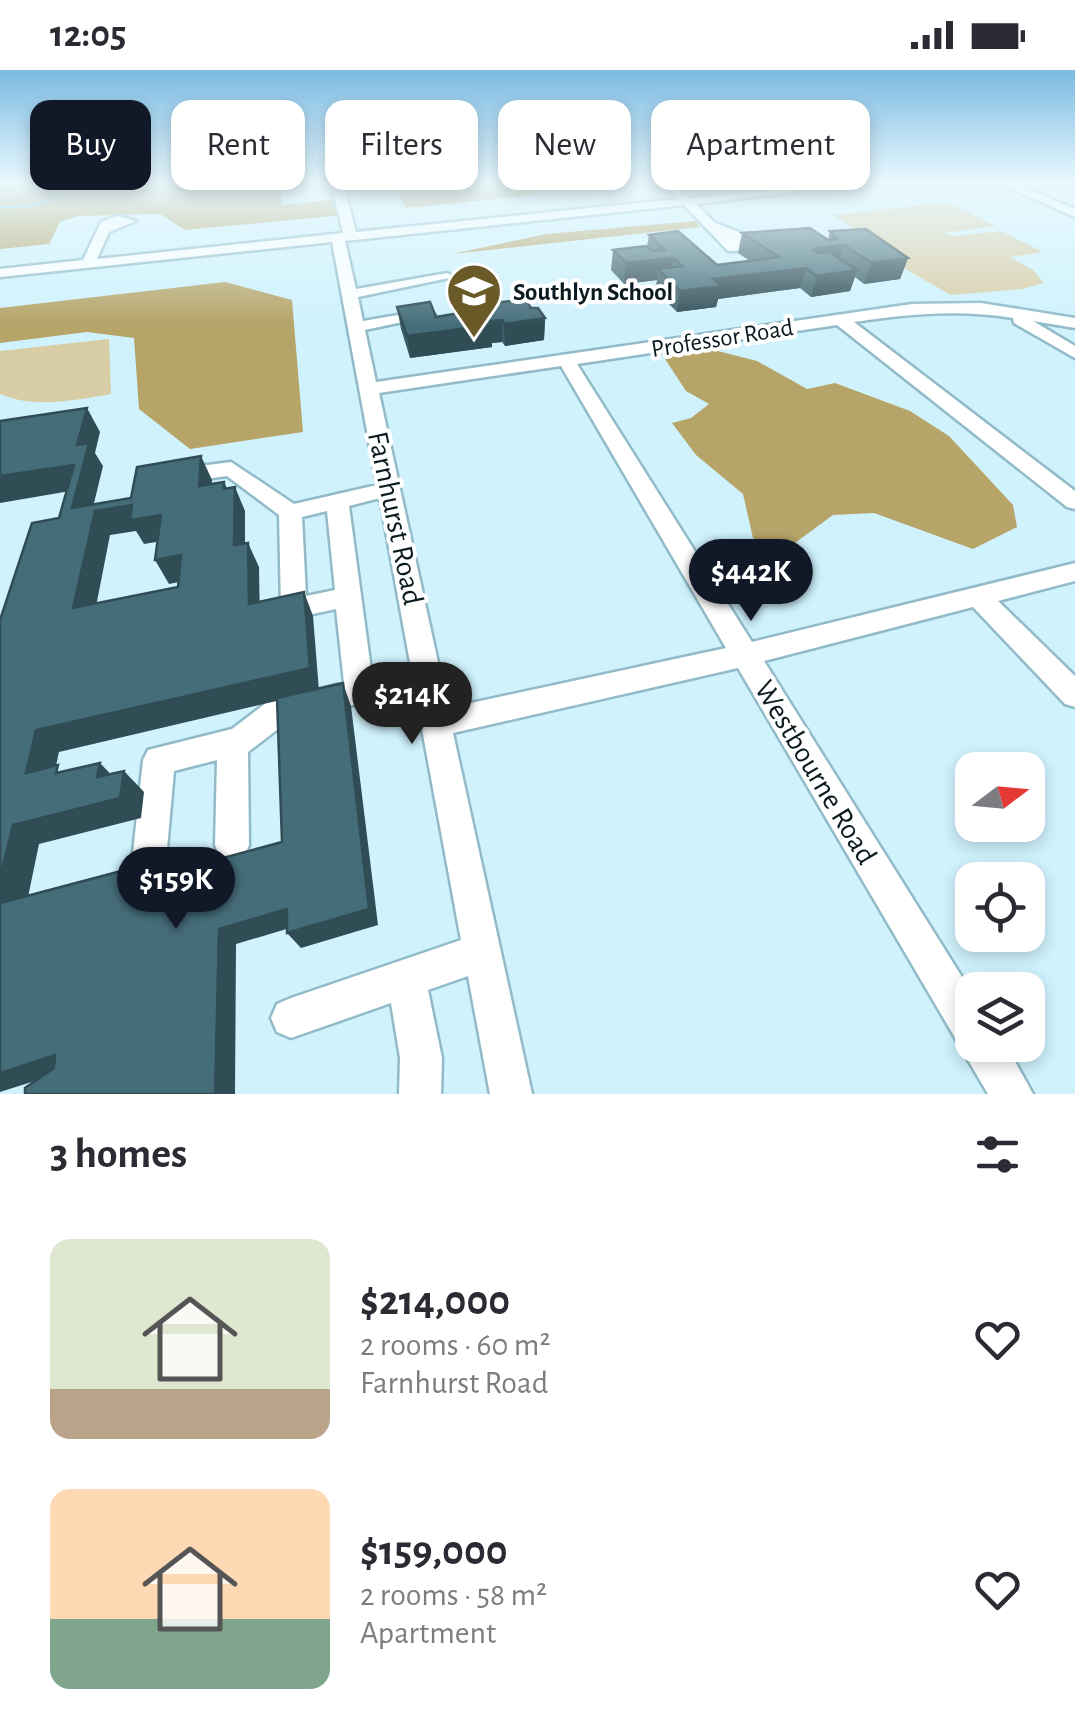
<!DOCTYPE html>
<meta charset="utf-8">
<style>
body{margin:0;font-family:"Alegreya Sans",sans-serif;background:#f2f2f3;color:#2b2b33;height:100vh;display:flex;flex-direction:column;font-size:38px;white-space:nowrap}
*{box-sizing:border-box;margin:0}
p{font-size:32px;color:#7c7c81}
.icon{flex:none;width:55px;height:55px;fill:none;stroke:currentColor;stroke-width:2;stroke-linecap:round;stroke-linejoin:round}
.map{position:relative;height:1024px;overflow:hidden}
.drawer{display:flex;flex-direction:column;background:#fff;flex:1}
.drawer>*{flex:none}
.guide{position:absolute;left:30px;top:30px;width:1015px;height:90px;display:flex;gap:20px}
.needle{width:65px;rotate:74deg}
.tools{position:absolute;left:955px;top:682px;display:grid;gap:20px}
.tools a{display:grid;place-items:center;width:90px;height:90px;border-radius:20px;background:#fff;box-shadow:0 5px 15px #0003;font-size:50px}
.price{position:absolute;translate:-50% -85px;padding:0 22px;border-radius:35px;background:#111827;color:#fff;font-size:32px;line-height:65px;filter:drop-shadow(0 2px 5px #0008)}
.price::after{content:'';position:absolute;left:50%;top:60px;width:30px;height:22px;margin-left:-15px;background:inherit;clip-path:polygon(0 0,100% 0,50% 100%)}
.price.selected{background:#222;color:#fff}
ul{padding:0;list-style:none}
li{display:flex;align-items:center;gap:30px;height:250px;padding:0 50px}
li span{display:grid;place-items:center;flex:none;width:280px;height:200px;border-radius:20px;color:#555}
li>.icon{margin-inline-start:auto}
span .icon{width:120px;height:120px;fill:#fffc;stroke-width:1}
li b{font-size:42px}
h2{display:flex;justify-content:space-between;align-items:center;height:120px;padding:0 50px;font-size:42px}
.chip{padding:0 35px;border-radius:20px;background:#fff;box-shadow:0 5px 15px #0003;font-size:35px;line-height:90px}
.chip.selected{background:#111827;color:#fff}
.status{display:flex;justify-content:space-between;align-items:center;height:70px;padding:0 50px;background:#fff;direction:ltr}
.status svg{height:28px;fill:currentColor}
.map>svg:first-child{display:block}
.green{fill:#d9cda5}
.forest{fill:#b6a468}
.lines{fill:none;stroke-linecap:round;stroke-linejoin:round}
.stream{stroke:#77c4d9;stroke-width:2.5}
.minor-casing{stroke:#91bbc8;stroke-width:5}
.minor{fill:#fff;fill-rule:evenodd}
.wall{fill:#3b5e68}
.shaded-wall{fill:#304c55}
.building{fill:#456d79;stroke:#304c55;stroke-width:2.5;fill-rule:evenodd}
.labels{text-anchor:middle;stroke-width:8;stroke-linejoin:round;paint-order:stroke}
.far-poi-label{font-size:25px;font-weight:bold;fill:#0a1a1f;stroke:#fff;text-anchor:start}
.far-street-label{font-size:25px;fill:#0a1a1f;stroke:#fff}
.street-label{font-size:30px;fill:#0a1a1f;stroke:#fff}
</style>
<div class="status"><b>12:05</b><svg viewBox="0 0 49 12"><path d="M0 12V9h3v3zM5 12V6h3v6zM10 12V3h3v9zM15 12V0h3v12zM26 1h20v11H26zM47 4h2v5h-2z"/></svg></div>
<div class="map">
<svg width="1075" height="1024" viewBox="0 0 1075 1024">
<rect width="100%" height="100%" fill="#cff2fd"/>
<!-- green -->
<g class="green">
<path d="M948,132l47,24 -52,7 11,3 47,-5 42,21 -33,5 23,13 11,13 -22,6 -71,6 -69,-39 -9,-16 -40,-25z"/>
<path d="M109,269l2,55c-36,6 -76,15 -111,0v-43z"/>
</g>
<!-- forest -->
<g class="forest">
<path d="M6,112h94l15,3 165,-3 2,23 59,-6 4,16 -160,15 -25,-16 -82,2 -18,6 -11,22 -49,5v-64z"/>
<path d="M394,112h132l11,13 -132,13z"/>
<path d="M696,151l3,6 -247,27 94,-20z"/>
<path d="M225,212l67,18 11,132 -113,17 -51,-40 -5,-71 -47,-6 -87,11v-35z"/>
<path d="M710,279l47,12 50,28 28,-6 75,28 39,25 64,69 4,22 -44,22 -99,-36 -41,2 -49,36 -31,-13 -10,-44 -47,-39 -24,-32 19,-5 18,-14 -23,-13 -21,-32 16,-9z"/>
</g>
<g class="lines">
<!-- stream -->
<path class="stream" d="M0,137c30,1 56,-3 77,-25"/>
<!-- minor casing -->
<g class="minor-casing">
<g id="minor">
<path d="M331,112h12l13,50 322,-33 -15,-17h11l16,16 155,-16h35l-184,22 19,19 53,20v6l-5,1 -35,1 -44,-46 -339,36 11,48 91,-16 7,4 -96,20 5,24 64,-11 8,5 -70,15 11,52 536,-78 69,-1 94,15v10l-42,-7 42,25v12l-61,-35 -1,-5c-53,-9 -105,-4 -159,4l221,169v18l-8,-2 -230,-182 -260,39 175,278 323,-79v18l-77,20 77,75v31l-10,-3 -92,-97 -209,54 208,332v52h34l27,49h-45l-250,-426 -285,65 79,361h-42l-22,-118 -40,14 14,68 -1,36h-42l1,-36 -9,-55 -100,35 -14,-6 -6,-14 6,-14 14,-6 170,-58 -46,-249 -124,28 -43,33 1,93 -5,12 -12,5 -12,-5 -5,-12 2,-85 -43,11 -9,100 -5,12 -12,5 -12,-5 -5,-12 12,-111 5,-10 84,-21 34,-26 78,-20 -8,-74 -42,9 -9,-3 -4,-7 -2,-93 -52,-39 -50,7 -11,-7 11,-7 54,-7 63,42 83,-19 -45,-243 -332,35v-8l83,-9 18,-38 16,-6 19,5 -27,11 -12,27 246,-26zM561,296l165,282 -278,60 -69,-315zM380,428l31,170 -39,9 -23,-171zM327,441l8,79 -29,6 -4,-79z"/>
<path d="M996,112h15l64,27v8z"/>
</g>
</g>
<!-- minor -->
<use href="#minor" class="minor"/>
</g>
<!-- wall -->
<g class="wall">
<path d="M830,161l78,27 -8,21 -36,5 -9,-7 -5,14 -39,6 -11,-9 -82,11 -2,8 -39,5 -22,-22 2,-10 -33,4 -13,-14 2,-20 34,-4 2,-11 68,30 33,-4 -12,-8 4,-20 86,7z"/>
<path d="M480,235l65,13 -1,22 -39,6 -3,-4 -10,1v4l-82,11 -9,-29 -4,-22 39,10 44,-8z"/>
</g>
<!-- shaded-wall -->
<g class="shaded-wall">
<path d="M844,175l-7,20 -27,3 -3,3 6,-21 3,-2z"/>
<path d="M673,188l-3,20 -12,-9 -1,11 -33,4 2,-21z"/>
<path d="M908,188l-8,21 -36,5 8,-21z"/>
<path d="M806,198l-6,20 -82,11 -2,8 -39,5 3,-21 33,-12z"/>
<path d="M857,200l-7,21 -39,6 6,-21z"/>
<path d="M545,248l-1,22 -39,6 -1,-22z"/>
<path d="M502,250v22l-10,1v4l-82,11 -3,-22z"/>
<path d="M87,338l13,24 -5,21 8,13 -16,66 -15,-24 4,-18 -76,13v-27l77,-31z"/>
<path d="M201,386l11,24 -2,30 -11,-24z"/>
<path d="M224,412l11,24v-19l10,24v58l-11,-24z"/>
<path d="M132,435l29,10 13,24 -30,5 -8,-13 -26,4 -19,97 -18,-24 22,-97z"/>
<path d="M248,473l11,24 1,60 -11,-23z"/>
<path d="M181,485l13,24 -25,5 -14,-24z"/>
<path d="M304,522l9,24 6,75 -260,61 -9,41 -24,-20 10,-43z"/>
<path d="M343,613l8,23 27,219 -77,23 -14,-15z"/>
<path d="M100,693l20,21 -23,-7z"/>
<path d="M124,701l20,21 -3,26 -102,26 -16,77 -23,-13v-30l13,-53z"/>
<path d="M144,795l20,18 -22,-3z"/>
<path d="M287,839l13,16 -64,19 -1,150h-21l5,-165z"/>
<path d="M55,985l30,10 -85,27v-19z"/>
</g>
<!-- building -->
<g class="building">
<path d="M810,158l18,12 9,-1 -7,-8 36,-2 42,29 -36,5 -28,-18 -28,3 -3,2 4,3 12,-1 28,18 -40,6 -11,-8 -93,11 8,7 -41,5 -22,-22 24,-3 -9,-8 -47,5 -13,-13 33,-4 6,5 13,-1 -16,-15 29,-4 39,34 62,-8 -37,-24z"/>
<path d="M525,229l6,9h7l7,10 -41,6 -2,-4 -13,1 2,4 -84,11 -10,-29 33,-5 6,15 46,-8 -2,-4z"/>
<path d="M87,338l-10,37 12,-2 -17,65 59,-10 6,-31 64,-11 -2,30 25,-4v7l11,-2 -1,58 14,-2 1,61 55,-12 6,76 -274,62 -10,43 32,-8 -2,8 44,-10 -3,14 27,-6 -4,27 -107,27 -13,53v-258l32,-97 27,-5 15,-53 -74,11v-55zM132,435l-2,15 31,-5 -6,45 26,-5 -3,32 -105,21 22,-97z"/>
<path d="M343,613l26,226 -82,24v-24l-68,20 -4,165h-190v-6l29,-20 1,-13 -55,18v-170l144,-38 -2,15 140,-38 -5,-144z"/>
</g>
<!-- sky -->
<linearGradient id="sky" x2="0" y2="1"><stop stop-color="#7bbae2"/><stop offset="0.44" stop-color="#e9f9fe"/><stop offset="1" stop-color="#e9f9fe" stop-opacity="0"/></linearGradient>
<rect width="1075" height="255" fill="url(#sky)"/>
<!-- icons -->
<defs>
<g id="school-pin" transform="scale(2.875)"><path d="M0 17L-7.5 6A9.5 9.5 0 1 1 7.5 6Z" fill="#695a27" stroke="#fff"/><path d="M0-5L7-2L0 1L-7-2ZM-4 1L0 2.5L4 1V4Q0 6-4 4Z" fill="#fff"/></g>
</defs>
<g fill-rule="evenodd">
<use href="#school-pin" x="474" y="221"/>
</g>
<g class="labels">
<!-- far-poi labels -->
<g class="far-poi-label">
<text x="513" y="230">Southlyn School</text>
</g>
<!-- far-street labels -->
<g class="far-street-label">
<text transform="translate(722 267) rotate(-9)" y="9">Professor Road</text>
</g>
<!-- street labels -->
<g class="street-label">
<text transform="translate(396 448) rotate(78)" y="10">Farnhurst Road</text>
<text transform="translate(816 702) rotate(59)" y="10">Westbourne Road</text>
</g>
</g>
</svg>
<div class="tools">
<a><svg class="needle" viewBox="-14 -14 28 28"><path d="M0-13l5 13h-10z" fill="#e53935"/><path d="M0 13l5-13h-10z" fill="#7c7c81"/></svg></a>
<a><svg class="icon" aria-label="locate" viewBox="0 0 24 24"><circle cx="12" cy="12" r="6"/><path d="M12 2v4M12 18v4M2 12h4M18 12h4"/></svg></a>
<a><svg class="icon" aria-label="layers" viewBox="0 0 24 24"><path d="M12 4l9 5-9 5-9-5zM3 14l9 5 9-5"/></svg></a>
</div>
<b class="price" style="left:751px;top:554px">$442K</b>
<b class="price selected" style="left:412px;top:677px">$214K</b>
<b class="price" style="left:176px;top:862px">$159K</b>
<div class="guide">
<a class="chip selected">Buy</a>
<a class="chip">Rent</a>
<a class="chip">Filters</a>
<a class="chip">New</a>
<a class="chip">Apartment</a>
</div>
</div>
<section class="drawer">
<h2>3 homes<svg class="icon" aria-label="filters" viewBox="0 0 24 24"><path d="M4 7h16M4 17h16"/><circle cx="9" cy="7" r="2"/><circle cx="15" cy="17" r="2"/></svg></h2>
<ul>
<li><span style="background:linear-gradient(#dfe7d0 75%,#b9a48a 0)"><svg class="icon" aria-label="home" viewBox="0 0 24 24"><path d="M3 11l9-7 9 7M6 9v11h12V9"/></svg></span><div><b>$214,000</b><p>2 rooms · 60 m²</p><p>Farnhurst Road</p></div><svg class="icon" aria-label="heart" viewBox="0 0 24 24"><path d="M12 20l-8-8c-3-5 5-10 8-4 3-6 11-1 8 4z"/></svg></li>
<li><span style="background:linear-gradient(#ffd9b3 65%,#7fa58c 0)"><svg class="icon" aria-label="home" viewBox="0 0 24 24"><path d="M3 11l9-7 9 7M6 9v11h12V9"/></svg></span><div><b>$159,000</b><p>2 rooms · 58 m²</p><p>Apartment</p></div><svg class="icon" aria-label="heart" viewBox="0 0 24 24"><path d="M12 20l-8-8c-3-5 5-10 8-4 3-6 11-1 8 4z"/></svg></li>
</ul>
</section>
